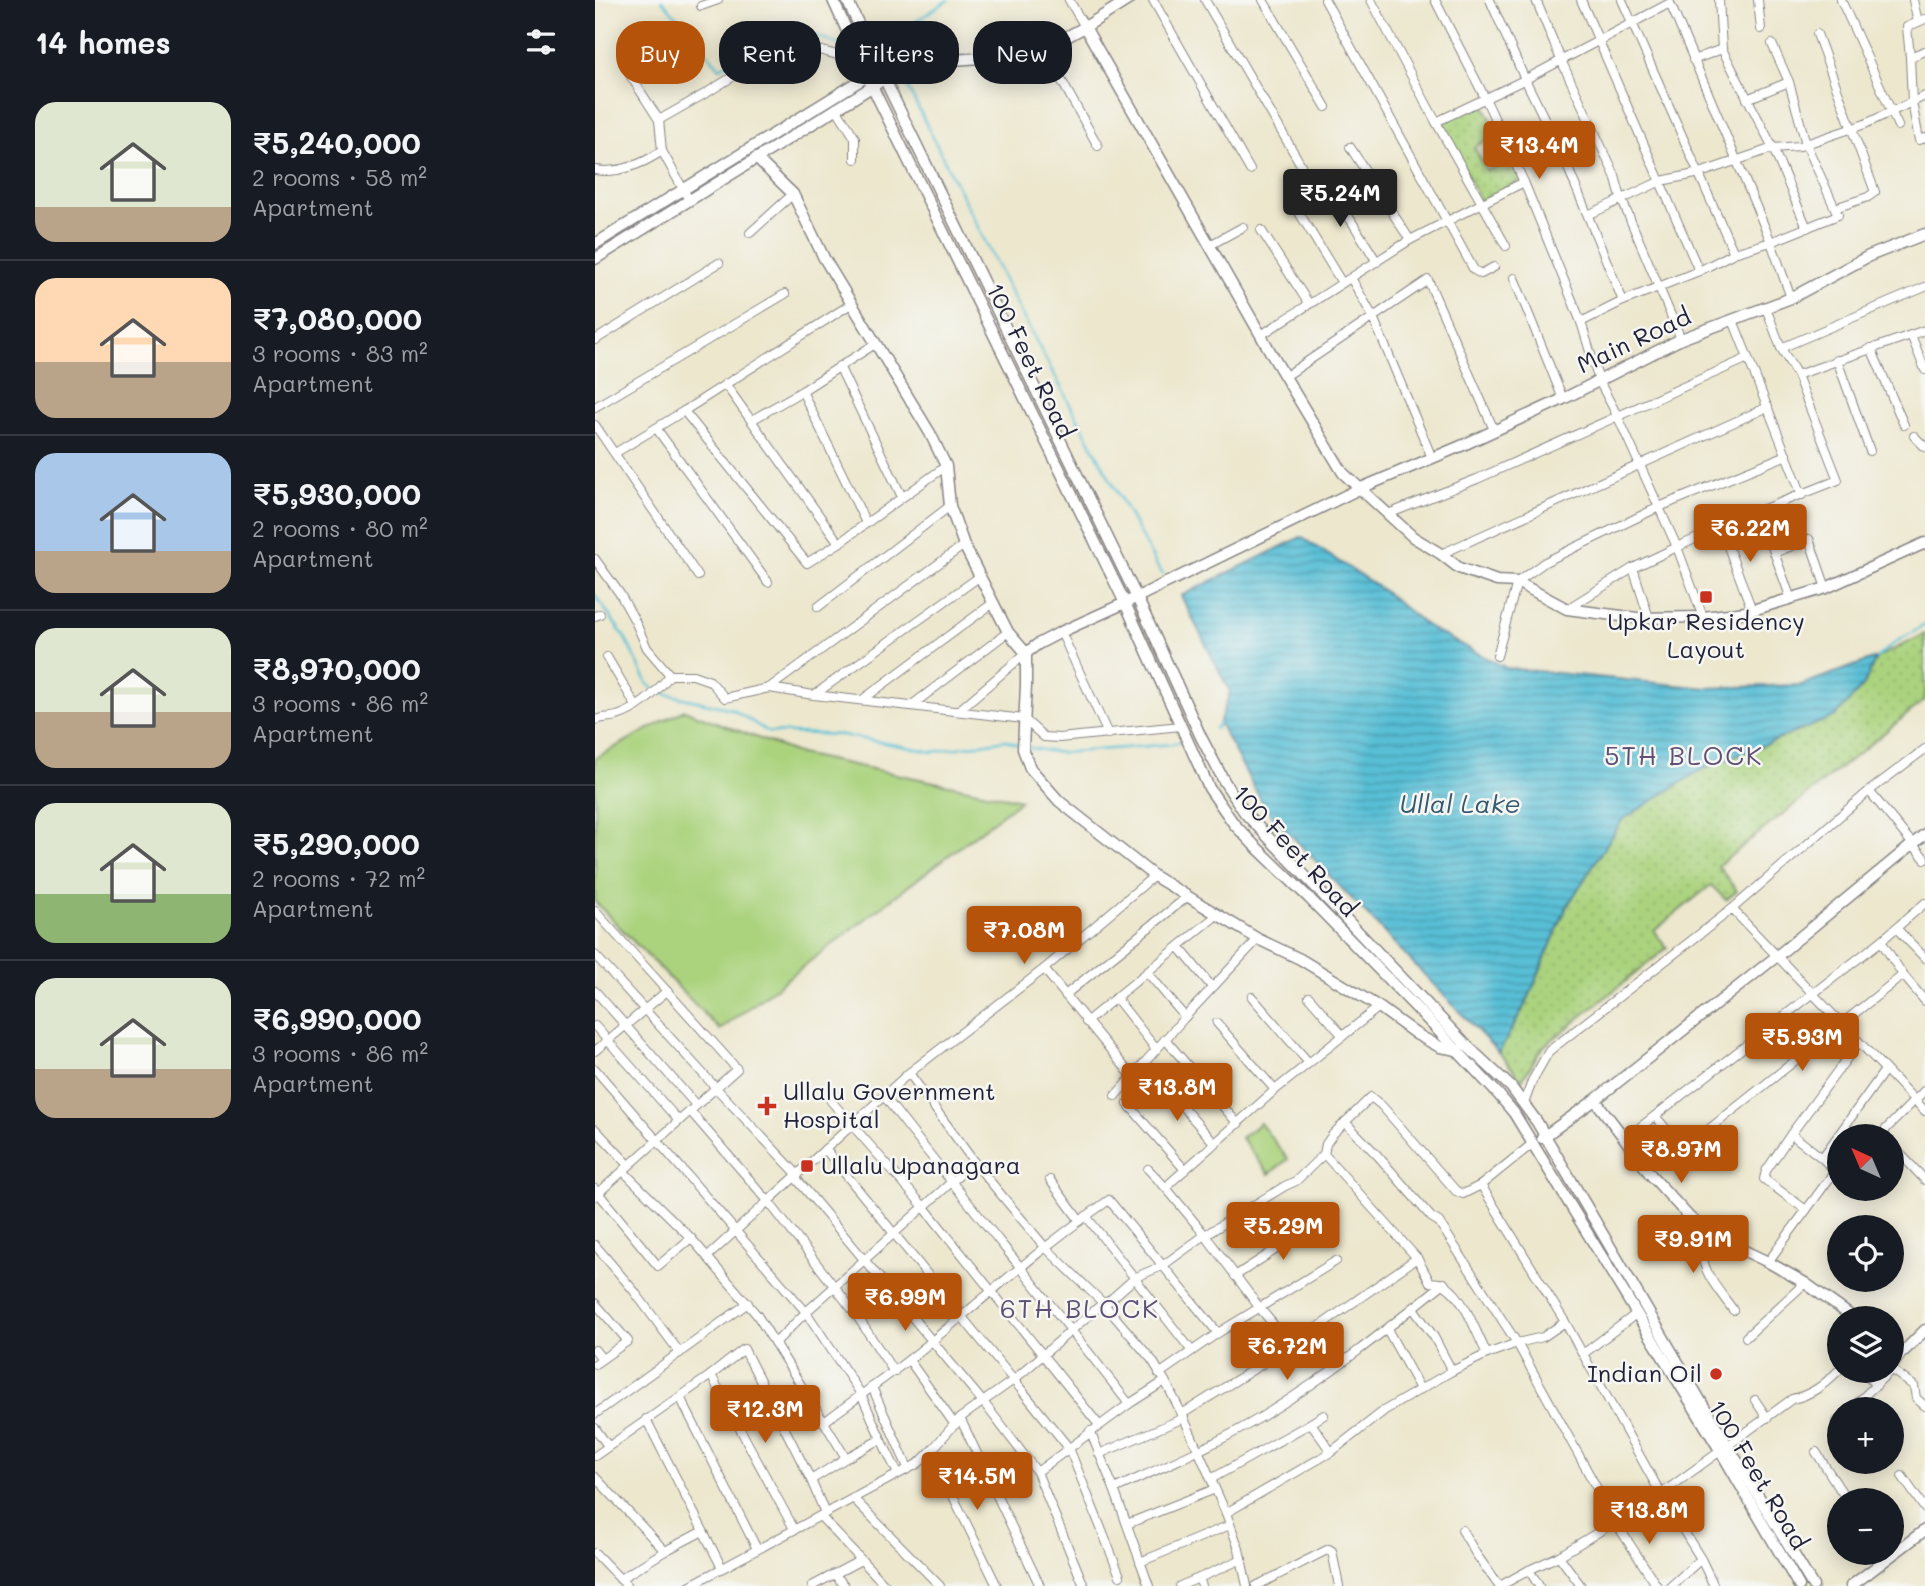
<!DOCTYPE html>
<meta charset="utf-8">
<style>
body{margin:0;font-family:Mali,sans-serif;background:#20242c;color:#f1f3f6;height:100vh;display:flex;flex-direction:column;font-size:26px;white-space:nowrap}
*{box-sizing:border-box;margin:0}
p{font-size:23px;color:#9ea1a6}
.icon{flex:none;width:38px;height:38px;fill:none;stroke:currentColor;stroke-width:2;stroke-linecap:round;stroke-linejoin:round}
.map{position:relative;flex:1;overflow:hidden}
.details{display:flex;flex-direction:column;background:#171b24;width:595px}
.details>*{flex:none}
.banner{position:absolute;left:21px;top:21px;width:665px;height:63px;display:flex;gap:14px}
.needle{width:46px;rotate:316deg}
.fabs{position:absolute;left:1232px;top:1124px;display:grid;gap:14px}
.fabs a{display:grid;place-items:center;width:77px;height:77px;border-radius:50%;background:#171b24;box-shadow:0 4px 18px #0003;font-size:35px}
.price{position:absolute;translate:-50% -60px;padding:0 16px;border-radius:7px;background:#b45309;color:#fff;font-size:23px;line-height:46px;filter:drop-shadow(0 2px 4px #0008)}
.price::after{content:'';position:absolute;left:50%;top:42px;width:21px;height:16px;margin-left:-10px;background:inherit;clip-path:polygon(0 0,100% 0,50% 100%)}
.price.on{background:#222;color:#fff}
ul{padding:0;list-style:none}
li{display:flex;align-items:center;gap:21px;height:175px;padding:0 35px}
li+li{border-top:2px solid #363941}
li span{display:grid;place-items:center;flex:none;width:196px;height:140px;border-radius:21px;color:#555}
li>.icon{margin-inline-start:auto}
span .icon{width:84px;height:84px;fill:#fffc;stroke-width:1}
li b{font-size:30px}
h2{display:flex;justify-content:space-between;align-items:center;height:84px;padding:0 35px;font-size:30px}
.tag{padding:0 24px;border-radius:28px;background:#171b24;box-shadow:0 4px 18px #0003;font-size:24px;line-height:63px}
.tag.on{background:#b45309;color:#fff}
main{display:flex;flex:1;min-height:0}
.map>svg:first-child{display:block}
.grass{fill:#abd37e;stroke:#667a5c;stroke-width:2}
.park{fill:url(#park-dots);stroke:#667a5c;stroke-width:2}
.water{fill:url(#water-rules);stroke:#3d7088;stroke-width:2}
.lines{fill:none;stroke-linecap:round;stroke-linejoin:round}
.stream{stroke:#58bfd6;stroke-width:2.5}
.street-casing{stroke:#878484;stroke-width:10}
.secondary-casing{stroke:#878484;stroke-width:13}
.street{stroke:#fff;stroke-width:8}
.secondary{stroke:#fff;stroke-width:10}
.poi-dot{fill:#c8321e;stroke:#f6f6f2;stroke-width:2.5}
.labels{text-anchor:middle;stroke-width:5;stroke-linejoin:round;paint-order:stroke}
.street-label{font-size:24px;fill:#22223b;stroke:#f6f6f2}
.poi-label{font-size:24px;fill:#22223b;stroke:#f6f6f2;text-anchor:start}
.neighbourhood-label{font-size:26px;letter-spacing:2px;fill:#5f5176;stroke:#f6f6f2}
.water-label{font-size:26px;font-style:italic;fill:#355971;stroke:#f6f6f2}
</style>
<main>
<section class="details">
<h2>14 homes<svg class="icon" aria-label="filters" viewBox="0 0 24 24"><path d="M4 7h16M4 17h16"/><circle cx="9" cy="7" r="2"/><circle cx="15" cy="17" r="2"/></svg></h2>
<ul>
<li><span style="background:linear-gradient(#dfe7d0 75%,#b9a48a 0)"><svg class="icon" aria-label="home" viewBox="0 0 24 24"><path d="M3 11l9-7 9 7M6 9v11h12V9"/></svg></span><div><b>₹5,240,000</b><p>2 rooms · 58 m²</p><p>Apartment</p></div></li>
<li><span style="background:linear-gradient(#ffd9b3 60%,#b9a48a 0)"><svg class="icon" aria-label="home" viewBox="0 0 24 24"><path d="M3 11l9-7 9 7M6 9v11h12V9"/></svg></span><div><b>₹7,080,000</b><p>3 rooms · 83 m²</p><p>Apartment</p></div></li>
<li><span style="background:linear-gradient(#a9c7e8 70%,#b9a48a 0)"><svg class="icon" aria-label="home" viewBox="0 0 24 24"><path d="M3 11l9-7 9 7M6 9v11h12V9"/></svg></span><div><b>₹5,930,000</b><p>2 rooms · 80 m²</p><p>Apartment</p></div></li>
<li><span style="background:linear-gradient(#dfe7d0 60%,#b9a48a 0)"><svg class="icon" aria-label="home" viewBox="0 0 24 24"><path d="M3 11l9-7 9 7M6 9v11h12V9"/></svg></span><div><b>₹8,970,000</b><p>3 rooms · 86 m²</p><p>Apartment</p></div></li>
<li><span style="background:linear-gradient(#dfe7d0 65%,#8fb573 0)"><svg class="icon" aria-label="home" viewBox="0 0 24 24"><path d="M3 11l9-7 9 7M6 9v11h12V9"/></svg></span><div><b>₹5,290,000</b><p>2 rooms · 72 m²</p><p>Apartment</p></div></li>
<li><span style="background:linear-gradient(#dfe7d0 65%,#b9a48a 0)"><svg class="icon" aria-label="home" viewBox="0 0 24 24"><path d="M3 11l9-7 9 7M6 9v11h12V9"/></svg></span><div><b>₹6,990,000</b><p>3 rooms · 86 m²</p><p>Apartment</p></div></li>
</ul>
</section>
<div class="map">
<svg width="1330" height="1586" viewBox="0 0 1330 1586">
<defs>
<pattern id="park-dots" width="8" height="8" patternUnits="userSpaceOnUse" patternTransform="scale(1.75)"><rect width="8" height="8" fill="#abd37e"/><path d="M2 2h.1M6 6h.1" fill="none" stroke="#93b56e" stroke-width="1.8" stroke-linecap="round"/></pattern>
<pattern id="water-rules" width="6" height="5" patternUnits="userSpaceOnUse" patternTransform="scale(1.75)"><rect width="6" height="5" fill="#58bfd6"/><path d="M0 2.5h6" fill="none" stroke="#489baf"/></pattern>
</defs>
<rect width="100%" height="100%" fill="#f6f6f2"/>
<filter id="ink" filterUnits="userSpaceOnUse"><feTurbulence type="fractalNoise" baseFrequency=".0143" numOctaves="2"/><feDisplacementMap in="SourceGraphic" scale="14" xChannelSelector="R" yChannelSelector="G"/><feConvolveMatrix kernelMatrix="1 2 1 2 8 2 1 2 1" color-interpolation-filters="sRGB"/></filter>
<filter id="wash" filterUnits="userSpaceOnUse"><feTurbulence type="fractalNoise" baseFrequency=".00686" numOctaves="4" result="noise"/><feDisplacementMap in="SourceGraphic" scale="28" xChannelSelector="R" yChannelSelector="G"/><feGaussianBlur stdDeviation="1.57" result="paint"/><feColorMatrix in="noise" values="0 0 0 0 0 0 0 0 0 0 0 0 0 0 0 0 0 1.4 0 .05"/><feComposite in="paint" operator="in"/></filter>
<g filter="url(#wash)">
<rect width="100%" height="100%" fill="#ece7cd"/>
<!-- grass -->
<g class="grass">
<path d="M89,710l116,44 221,46 -301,230 -125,-128v-144z"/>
<path d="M665,1123l28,36 -19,15 -28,-36z"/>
</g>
<!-- park -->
<g class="park">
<path d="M887,101l16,33 -24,13 13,24 24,-12 11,21 -42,21 -39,-79z"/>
<path d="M1330,634v66l-207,166 19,25 -11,9 -15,-15 -57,46 13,17 -125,100 -20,32 -23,-27 30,-56 37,-89 56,-88 79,-50 135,-54 28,-31 12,-27z"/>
</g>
<!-- water -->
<path class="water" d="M706,537l76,49 54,43 75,39 201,20 94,-3 75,-27 -12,27 -28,31 -135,54 -79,50 -56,88 -37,89 -30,56 -234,-245 -46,-85 11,-31 -49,-96z"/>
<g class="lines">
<!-- stream -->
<g class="stream">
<path d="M67,0l58,68 70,-42 48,18h10"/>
<path d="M277,43l13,-1"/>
<path d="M302,66l-12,-24 63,-42"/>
<path d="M305,72l121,241 137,255 5,6"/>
<path d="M0,595l30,43 23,46 9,8 75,17 36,23 74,3 91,17 73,-12 13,5"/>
<path d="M1281,658l20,-16 29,-17"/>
<path d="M620,729l4,-6"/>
<path d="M430,747l36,6 112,-9 12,-4"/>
</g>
</g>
</g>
<g filter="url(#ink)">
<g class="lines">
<!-- street casing -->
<g class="street-casing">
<g id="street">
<path d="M474,0l16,27"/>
<path d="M558,0l97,170"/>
<path d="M610,0l96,165"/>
<path d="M668,0l63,107"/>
<path d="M730,0l149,270 7,4 13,-7"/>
<path d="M776,0l65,122 70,124"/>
<path d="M840,0l50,98 39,84 57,140 18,59 19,36 59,130 26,70"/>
<path d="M895,0l33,75 43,88 57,138"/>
<path d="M941,0l25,60 54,116 6,22 60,141"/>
<path d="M986,0l118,271"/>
<path d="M1027,0l112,253"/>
<path d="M1124,0l3,49 51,99 34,80"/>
<path d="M1163,0l3,29"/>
<path d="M1246,0l57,126"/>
<path d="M1318,0l5,22"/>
<path d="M106,6l17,-6"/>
<path d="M1222,34l58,158 -7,5 -33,11"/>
<path d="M449,49l54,97"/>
<path d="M1330,51l-15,6 2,45 7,38 6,-2"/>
<path d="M1315,57l-3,-30 18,-8"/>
<path d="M1098,60l29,-11"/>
<path d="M35,75l29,45 3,31"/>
<path d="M1152,99l42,-17"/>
<path d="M241,108l19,30v21"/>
<path d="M64,120l49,-28 74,-46 14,-2 49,13 11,-4"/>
<path d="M841,122l90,-43 144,-76 101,239 20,56"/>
<path d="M755,147l60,93"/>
<path d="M0,170c23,4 48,-6 67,-19l27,49"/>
<path d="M732,182l50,80"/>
<path d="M700,206l47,77"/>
<path d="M993,215l73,-34 39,-8 73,-25 27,-2 65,-22 60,-28"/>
<path d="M666,230l48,74"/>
<path d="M155,233l43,-39"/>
<path d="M615,245l33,-18"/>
<path d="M756,278l22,39 59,141"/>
<path d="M919,278l49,121"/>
<path d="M1138,320l69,175"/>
<path d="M986,322l42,-21 76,-30 35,-18 37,-11 67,-27 -32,-71 -17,-62 -17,-38"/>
<path d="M666,335l149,-95 114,-58"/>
<path d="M1316,335l14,35"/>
<path d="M0,340l124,-77"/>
<path d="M1186,348l144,-61"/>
<path d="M1276,348l33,77"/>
<path d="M1242,360l33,91"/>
<path d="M244,366l63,131"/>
<path d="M1202,375l128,-45"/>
<path d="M691,376l142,-96 66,150"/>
<path d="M130,384l114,159"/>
<path d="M207,391l64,132"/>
<path d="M0,407l190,-113"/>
<path d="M89,411l123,152 32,-20 107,-77"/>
<path d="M157,420l50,-29 73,-47"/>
<path d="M0,425l103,151"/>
<path d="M61,428l112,154"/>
<path d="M1319,436l11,11"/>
<path d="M20,453l69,-42 167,-107"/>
<path d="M1164,511l32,88"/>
<path d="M793,514l89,-35 271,-121"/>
<path d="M1126,528l31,82"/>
<path d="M1179,553l35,-14 17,49"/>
<path d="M846,554l327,-147"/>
<path d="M0,559l25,35 15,27 12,27 23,27h23l17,6 15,17 44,-10 45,7 210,24 20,18 15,1 122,-12"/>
<path d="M1038,568l16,50"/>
<path d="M223,607l132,-101"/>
<path d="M972,609l66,-41 44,-21 82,-36 79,-31 -41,-105 -16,-27 -15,-40"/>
<path d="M0,616l5,-2"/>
<path d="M466,632l47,102"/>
<path d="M902,656l20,-74 28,-20 114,-55 128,-52"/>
<path d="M12,657l29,49"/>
<path d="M174,688l195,-143"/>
<path d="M219,695l165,-118"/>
<path d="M267,700l131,-97"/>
<path d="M317,705l96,-73"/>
<path d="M363,711l68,-58"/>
<path d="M0,720c7,-3 14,-2 22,-4 22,-7 39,-23 53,-41"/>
<path d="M1274,791l56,68"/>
<path d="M1137,909l193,202"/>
<path d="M0,911l142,158 -142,127"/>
<path d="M1301,928l29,30"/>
<path d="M1286,941l22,34 22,26"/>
<path d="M584,947l33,40"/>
<path d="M0,955l121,133 82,87"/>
<path d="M449,969l88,107"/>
<path d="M552,972l38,45"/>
<path d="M0,991l101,114"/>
<path d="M470,995l122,-98"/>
<path d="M657,997l57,66"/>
<path d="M714,997l34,39"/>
<path d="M521,998l40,51"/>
<path d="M491,1022l131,-107"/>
<path d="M622,1023l58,67"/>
<path d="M0,1026l84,95"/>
<path d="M570,1039l73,85"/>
<path d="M1264,1042l-68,92 31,24 63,-88"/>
<path d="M0,1051l72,-60"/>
<path d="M0,1069l211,243 55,82 20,45 -35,19 -22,-36"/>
<path d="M314,1073l65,89 34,41 37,44 58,56 49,57 13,21 17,33 44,99 13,36 8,37"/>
<path d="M567,1083l53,61"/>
<path d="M289,1096c80,104 165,204 245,308"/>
<path d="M520,1096l70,-79 73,-78"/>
<path d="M236,1101l93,106 175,218"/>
<path d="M533,1104l57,66"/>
<path d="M929,1104l8,-23 17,-30 183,-142 137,-118 56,-42"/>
<path d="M95,1111l78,90 87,112 39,59"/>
<path d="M1060,1116l26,30 27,-16 195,-155"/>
<path d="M750,1122l33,34 53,61 8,5 78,121 99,180 41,63"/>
<path d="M0,1129l34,36"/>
<path d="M1196,1134l-25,37 -2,8 42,31"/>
<path d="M1289,1136l2,-7 39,-39"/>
<path d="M1030,1139l256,-198 44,-38"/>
<path d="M1297,1145l33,35"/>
<path d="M230,1149l244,299 51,128"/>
<path d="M553,1169l19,20"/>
<path d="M28,1171l68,67"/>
<path d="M200,1177l189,226 53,69"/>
<path d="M455,1180l30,41"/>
<path d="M886,1185l51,-41"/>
<path d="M0,1189l63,77 33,-28 66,77 67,107c36,-27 74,-52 108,-81 58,-48 115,-98 177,-141l109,133"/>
<path d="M491,1216l105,134"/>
<path d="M1116,1235c-3,4 -7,9 -8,15 -3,21 19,44 30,60"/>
<path d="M0,1245l39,46 46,62"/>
<path d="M113,1256l201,-183 135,-104 110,-93"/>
<path d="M1173,1262l64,-87v-7l-10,-10"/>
<path d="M640,1276l80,-52"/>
<path d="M0,1303l33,38 -33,23"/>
<path d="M818,1308l21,29 18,34"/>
<path d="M792,1329l33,60"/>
<path d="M1151,1337l59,-54"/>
<path d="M181,1342l30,-30 168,-150"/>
<path d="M696,1346l-32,-39 -54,-72 -38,-46 3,-6 105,-93 104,-83"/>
<path d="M0,1350l7,9"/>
<path d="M892,1354l30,-11 26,-6 22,-15"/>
<path d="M988,1354l53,-40"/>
<path d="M314,1360l46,65"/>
<path d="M1297,1369l11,-17"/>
<path d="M1268,1370l13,16"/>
<path d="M1297,1370l22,16 2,12 9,8"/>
<path d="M564,1374l59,-41 118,-72"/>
<path d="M116,1375l83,154"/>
<path d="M277,1387l36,81"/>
<path d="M85,1397l77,152"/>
<path d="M1160,1400l12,18"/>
<path d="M1256,1409l40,-39"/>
<path d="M0,1414l153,-111"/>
<path d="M587,1414l109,-68 126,-88"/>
<path d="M729,1415l-13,8 20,29"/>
<path d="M365,1418l80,168"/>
<path d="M51,1419l76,149"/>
<path d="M1242,1422l2,-2"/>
<path d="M0,1428l13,18"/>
<path d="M495,1431l24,58 35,97"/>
<path d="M286,1439l17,35"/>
<path d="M336,1451l66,135"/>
<path d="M1221,1452l31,48"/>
<path d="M504,1454l85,-36"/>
<path d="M0,1456l116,-81 33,-26 67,131 14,33"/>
<path d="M1307,1476l23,33"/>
<path d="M0,1477l70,74"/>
<path d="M616,1479l100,-56"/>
<path d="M216,1480l35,-22"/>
<path d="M519,1489c51,-23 101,-44 149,-73 64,-39 123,-86 181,-133"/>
<path d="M258,1498l87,88"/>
<path d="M631,1513l105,-61 54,-42 67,-39 35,-17c-10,-19 -22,-56 -41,-68 -4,-4 -10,-3 -16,-4l-13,-24 -93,-104"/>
<path d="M225,1516l66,70"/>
<path d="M532,1524l88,-35"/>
<path d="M867,1530l14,24 23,32"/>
<path d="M0,1553l32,33"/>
<path d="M964,1556l22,30"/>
<path d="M545,1562l90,-37"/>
<path d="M934,1570l10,16"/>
<path d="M239,1574l11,12"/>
<path d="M604,1578l43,-19"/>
<path d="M25,1579l45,-28 38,-20"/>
<path d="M94,1586l230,-123 12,-12 29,-33 55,-39 88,-76 6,-2 27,-24 26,-11 43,-31 80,-49 11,-5 28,-27 2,-10 7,-10 38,-37 11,9 74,85 7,3 18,-9 84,137 96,172 40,65 13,27"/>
<path d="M217,1586l49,-26"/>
<path d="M489,1586l-47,-114 92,-68 36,-23"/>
<path d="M585,1586l19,-8 3,8"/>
<path d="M661,1586l73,-37 3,2 7,35"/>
<path d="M905,1586l29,-16 30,-14 102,-62 131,-95c20,-4 33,-15 47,-29"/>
<path d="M1076,1586l30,-27"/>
</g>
</g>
<!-- secondary casing -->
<g class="secondary-casing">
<g id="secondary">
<path d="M238,0l39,86 253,517 84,185 25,36 20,21 55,53 122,125 68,72 15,18 206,337 79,136"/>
<path d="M252,0l38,80 255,524 61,133 23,44 21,32 220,231 46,43 26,35 163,278 113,186"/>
<path d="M490,27l190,333 68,113 70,64 28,17 18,14 38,13 20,1 50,27 70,9 66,-1 43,-5 80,-24 99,-45"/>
<path d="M161,158l37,36 31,64 106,175 16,33 4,40 14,39 44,87 18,21v32l-3,64 7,19 29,33 95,75 104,63 42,20 79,48 37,27 24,13 18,3"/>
<path d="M0,244l284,-175 16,1 44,-9 70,-5 35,-7 41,-22 43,-27"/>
<path d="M0,259l283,-176"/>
<path d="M431,653l12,-9 23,-12 64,-29 236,-115 100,-42 102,-47 118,-60 110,-41 78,-42 56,-22"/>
<path d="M1000,1100l182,-144 148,-122"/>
<path d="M947,1138l53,-38 30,39 25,35 40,44 21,17 57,27 37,21 49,35"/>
<path d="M1297,1345l11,7 22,-22"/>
<path d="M1256,1586l74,-56"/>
</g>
</g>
<!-- street -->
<use href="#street" class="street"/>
<!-- secondary -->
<use href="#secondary" class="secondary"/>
</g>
</g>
<!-- markers -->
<g class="poi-dot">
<rect x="1104" y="590" width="14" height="14" rx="3.5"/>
<path d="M168.5 1095.5h7v7h7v7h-7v7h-7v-7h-7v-7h7z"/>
<rect x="205" y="1159" width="14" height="14" rx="3.5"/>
<circle cx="1121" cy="1374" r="7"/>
</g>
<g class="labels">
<!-- street labels -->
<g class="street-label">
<text transform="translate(1039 341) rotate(-25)" y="8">Main Road</text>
<text transform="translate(435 361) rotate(64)" y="8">100 Feet Road</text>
<text transform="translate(700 851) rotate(47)" y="8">100 Feet Road</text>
<text transform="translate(1163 1475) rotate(59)" y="8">100 Feet Road</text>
</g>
<!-- poi labels -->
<g class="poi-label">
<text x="1111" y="630" text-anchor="middle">Upkar Residency<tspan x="1111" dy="28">Layout</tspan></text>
<text x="188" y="1100">Ullalu Government<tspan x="188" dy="28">Hospital</tspan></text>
<text x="226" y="1174">Ullalu Upanagara</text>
<text x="1107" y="1382" text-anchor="end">Indian Oil</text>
</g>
<!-- neighbourhood labels -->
<g class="neighbourhood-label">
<text x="1089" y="765">5TH BLOCK</text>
<text x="485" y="1318">6TH BLOCK</text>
</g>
<!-- water labels -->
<g class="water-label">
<text x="865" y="813">Ullal Lake</text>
</g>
</g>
</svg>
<div class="fabs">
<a><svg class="needle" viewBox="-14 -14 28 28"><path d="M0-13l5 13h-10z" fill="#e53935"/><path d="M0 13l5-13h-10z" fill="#9ea1a6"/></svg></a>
<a><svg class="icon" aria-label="locate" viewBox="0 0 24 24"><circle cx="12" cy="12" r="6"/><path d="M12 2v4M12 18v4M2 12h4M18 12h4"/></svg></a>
<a><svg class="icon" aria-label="layers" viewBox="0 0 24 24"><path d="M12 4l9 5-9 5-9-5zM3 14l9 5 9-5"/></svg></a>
<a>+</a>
<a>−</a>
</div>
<b class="price" style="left:944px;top:181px">₹13.4M</b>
<b class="price on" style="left:745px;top:229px">₹5.24M</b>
<b class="price" style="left:1155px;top:564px">₹6.22M</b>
<b class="price" style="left:429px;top:966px">₹7.08M</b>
<b class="price" style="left:1207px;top:1073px">₹5.93M</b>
<b class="price" style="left:582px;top:1123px">₹13.8M</b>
<b class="price" style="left:1086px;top:1185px">₹8.97M</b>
<b class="price" style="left:688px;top:1262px">₹5.29M</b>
<b class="price" style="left:1098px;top:1275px">₹9.91M</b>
<b class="price" style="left:310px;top:1333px">₹6.99M</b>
<b class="price" style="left:692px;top:1382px">₹6.72M</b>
<b class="price" style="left:170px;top:1445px">₹12.3M</b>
<b class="price" style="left:382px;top:1512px">₹14.5M</b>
<b class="price" style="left:1054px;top:1546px">₹13.8M</b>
<div class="banner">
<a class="tag on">Buy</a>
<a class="tag">Rent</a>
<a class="tag">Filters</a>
<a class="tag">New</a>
</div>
</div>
</main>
